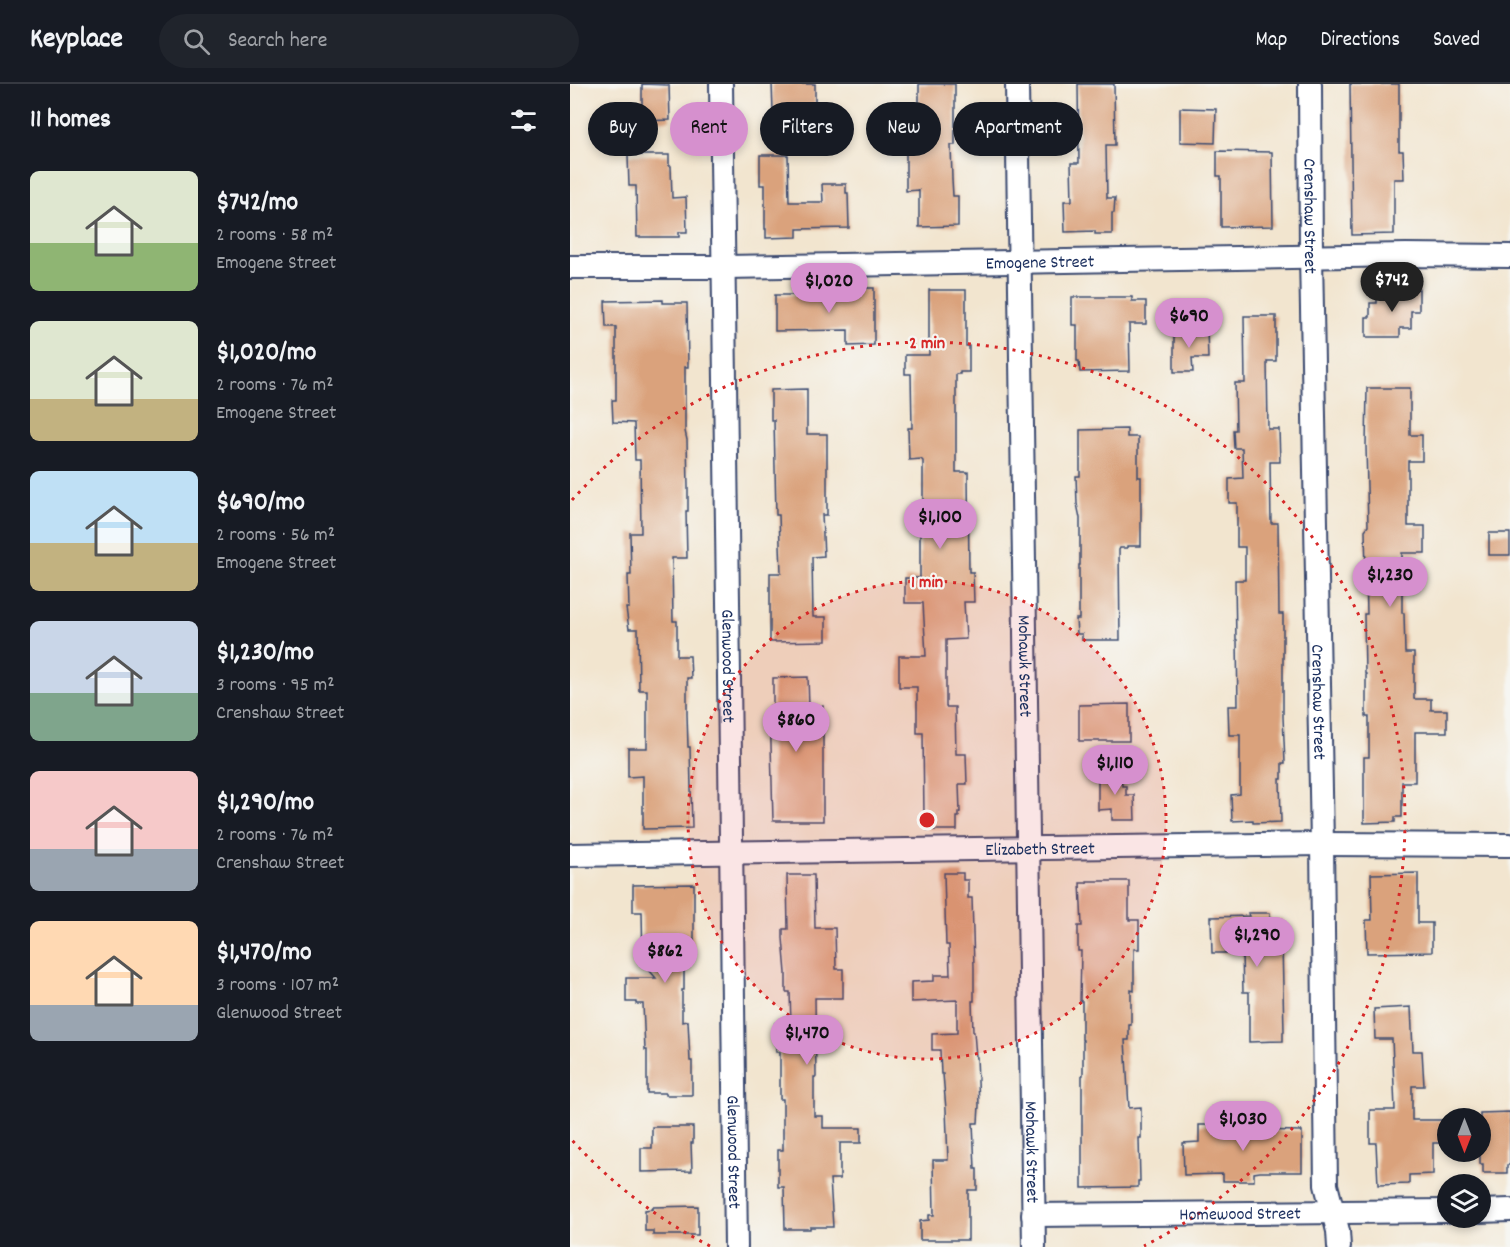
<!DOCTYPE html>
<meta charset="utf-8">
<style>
body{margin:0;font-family:Dekko,sans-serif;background:#20242c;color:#f1f3f6;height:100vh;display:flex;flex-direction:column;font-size:22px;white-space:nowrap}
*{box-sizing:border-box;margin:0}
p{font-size:20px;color:#9ea1a6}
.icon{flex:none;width:33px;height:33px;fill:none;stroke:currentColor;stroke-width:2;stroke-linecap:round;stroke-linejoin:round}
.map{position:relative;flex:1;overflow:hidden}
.details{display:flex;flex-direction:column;background:#171b24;width:570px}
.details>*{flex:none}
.guide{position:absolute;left:18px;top:18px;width:570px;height:54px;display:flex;gap:12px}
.needle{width:39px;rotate:180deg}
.tools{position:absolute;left:867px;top:1024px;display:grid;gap:12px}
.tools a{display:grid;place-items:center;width:54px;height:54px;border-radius:50%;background:#171b24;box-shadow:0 3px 9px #0003;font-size:30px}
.price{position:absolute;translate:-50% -51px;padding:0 14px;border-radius:21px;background:#d690ce;color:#111;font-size:20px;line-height:39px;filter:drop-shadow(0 2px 3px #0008)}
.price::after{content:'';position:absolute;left:50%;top:36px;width:18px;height:14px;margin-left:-9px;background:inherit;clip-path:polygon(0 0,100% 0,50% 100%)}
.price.active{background:#222;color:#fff}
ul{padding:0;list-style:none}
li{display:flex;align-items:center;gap:18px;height:150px;padding:0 30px}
li span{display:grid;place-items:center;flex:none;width:168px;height:120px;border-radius:9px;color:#555}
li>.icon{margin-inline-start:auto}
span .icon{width:72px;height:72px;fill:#fffc;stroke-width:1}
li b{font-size:26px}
h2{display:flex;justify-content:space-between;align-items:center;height:72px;padding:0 30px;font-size:26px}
.chip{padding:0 21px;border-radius:27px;background:#171b24;box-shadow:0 3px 9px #0003;font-size:21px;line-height:54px}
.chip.active{background:#d690ce;color:#111}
header{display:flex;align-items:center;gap:36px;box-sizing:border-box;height:84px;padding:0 30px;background:#171b24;border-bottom:2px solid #363941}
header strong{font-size:28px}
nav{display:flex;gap:33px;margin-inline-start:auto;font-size:21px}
.search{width:420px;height:54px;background:#20242c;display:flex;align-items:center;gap:15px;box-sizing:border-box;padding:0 21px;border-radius:33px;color:#9ea1a6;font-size:22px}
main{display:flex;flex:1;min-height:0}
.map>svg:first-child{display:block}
.building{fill:#daa27b}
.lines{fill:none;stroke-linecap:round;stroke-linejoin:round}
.minor-casing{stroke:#3b4a6f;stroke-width:26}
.minor{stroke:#fff;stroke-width:22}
.ring{fill:none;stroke:#d62828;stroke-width:3;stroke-dasharray:3 6}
.labels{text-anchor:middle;stroke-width:4.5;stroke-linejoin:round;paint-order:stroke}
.street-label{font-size:18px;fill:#1b2f5e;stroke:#f6f6f2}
.centre{fill:#d62828;stroke:#f6f6f2;stroke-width:3}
.ring-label{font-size:18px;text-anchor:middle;font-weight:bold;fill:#d62828;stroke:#f6f6f2;stroke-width:4.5;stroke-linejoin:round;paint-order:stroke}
</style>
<header>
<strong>Keyplace</strong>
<div class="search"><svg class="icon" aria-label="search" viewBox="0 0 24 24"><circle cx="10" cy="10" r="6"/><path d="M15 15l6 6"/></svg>Search here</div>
<nav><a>Map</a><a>Directions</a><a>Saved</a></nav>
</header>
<main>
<section class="details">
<h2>11 homes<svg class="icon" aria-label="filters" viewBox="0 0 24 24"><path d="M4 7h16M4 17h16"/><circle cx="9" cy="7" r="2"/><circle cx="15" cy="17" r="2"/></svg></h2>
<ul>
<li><span style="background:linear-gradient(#dfe7d0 60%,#8fb573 0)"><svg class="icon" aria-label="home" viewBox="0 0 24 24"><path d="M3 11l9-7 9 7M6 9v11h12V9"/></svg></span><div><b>$742/mo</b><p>2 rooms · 58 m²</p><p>Emogene Street</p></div></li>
<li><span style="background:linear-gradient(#dfe7d0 65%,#c2b280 0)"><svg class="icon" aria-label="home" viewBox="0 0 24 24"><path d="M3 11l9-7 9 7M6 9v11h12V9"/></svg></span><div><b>$1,020/mo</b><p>2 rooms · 76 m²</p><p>Emogene Street</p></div></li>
<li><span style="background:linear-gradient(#bfe0f5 60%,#c2b280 0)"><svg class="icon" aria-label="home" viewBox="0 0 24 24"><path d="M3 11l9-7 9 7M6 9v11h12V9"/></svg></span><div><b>$690/mo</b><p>2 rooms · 56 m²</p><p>Emogene Street</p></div></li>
<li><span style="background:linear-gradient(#c9d6e8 60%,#7fa58c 0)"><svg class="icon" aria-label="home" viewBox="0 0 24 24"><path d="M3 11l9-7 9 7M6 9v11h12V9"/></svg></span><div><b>$1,230/mo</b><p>3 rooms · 95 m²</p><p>Crenshaw Street</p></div></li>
<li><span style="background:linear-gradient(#f6c9c9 65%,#9aa5b1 0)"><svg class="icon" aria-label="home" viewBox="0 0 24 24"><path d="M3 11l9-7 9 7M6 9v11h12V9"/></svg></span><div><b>$1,290/mo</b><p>2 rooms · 76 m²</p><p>Crenshaw Street</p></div></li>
<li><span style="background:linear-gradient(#ffd9b3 70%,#9aa5b1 0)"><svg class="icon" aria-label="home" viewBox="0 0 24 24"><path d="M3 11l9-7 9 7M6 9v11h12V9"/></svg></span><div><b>$1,470/mo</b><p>3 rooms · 107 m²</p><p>Glenwood Street</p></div></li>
</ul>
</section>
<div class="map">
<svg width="940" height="1163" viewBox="0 0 940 1163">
<rect width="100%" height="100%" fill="#f6f6f2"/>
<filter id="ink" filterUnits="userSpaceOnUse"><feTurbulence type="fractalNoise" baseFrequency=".0167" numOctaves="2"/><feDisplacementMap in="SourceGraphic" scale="12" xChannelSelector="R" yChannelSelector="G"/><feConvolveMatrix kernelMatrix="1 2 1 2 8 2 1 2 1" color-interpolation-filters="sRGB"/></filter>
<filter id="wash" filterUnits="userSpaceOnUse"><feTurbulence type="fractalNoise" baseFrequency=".008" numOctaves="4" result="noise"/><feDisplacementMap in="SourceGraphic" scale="24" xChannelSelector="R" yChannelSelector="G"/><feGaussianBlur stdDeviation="1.35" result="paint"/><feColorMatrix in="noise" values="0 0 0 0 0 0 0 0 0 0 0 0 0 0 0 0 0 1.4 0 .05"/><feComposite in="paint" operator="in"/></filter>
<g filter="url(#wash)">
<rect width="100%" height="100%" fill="#f2e5cf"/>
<g id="blocks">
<!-- building -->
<g class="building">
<path d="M72,0l27,1 1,35 -28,1z"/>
<path d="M202,0h43v26l-42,1z"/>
<path d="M349,0h36v61h-4l1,34 1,17h5v30l-39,1v-37l-13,1v-46h-13v-25l26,-1z"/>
<path d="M508,0h36l1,61h-9l1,53h8l-1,15h-2v21h-17v-3l-30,1 -1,-31h8l-1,-38h8z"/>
<path d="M780,0h49v67h4l1,28h-10v55l-42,1z"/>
<path d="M610,24l36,1 -1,34 -35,-1z"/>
<path d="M647,67l55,1 1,74 -52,1v-51h-4z"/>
<path d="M59,71h40v11h2l1,32 14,-1 1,35h-8v5h-42l-1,-51h-7l-1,-30z"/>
<path d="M190,71h28l1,47h34l-1,-18h24v9h2l1,35 -52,1v8l-31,1v-9h-1v-44h-5z"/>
<path d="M278,204h26v57l-26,1v-16l-73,1v-36h73z"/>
<path d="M849,205v22h-8v17h-11v9h-34v-20h4v-14h7v-13z"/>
<path d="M359,206h37v56h3v26h-9v2h-4v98h12l1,100h4l1,30h-10l2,37 -20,1v67h9l1,47h10l1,30h-8l1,28h-1v5h-2v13h-30v-12h-3l-1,-85h-6v-46h-18v-31h27l-3,-53h-18v-25h15v-58h3v-59l-2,-2 -12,1 -1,-32h4l-1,-54h-6v-19h24z"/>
<path d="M502,213h60v4h14v23h-17l1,47 -50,1 -1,-11h-2v-36h-5z"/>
<path d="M93,216v3h24l1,64h-3v64l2,9 1,47v24h-2l1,47h-15l1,63h4v35h13l1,22h-4v36l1,33h2l2,81 -49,1v-53l-15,1v-29h19v-58h-8l-1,-61h-9l-3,-21h3l-1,-33h3l-1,-42h11l-1,-73h-5l-1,-37 -21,-1 -1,-22h4v-73h-10l-1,-26z"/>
<path d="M674,232h32v45h-9l1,68h11l1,33h-10l1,61h7l1,91h4v103l2,46h-3v16h-2l1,43 -28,1v-3l-21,1 -1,-26 9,-1v-59h-11l-1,-29h10l-1,-66h-1l-1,-60h10v-33h-8v-44h-8v-24l14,-1 -1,-30h-8l-1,-18h3l-1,-47h10z"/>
<path d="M604,246h33l1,28h-16l1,14h-19z"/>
<path d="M797,304h43v47h12v26h-14v65h17v27h-23v60h2l1,40h9v46h17v11h16v22h-32v50h-13v35h-7v5l-31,1v-66h5v-40h-3v-43h-1l-1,-60h3l-2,-84 3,-4 -2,-80z"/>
<path d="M237,305v45h20v81h-5l2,41 -12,1 1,60h13v24l-56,1v-69h11l-2,-58h-3l-2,-95h-3v-30z"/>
<path d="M557,345v8h11v40h3v69h-14v2h-7l-1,2 1,90h-38v-6h-5l-1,-15h3v-54h1v-47l-3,-14 -1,-28h4v-46z"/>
<rect x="919" y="449" width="21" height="22"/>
<path d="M238,593l1,29h14v115h-50l-3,-115h3v-28z"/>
<path d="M559,620v37h-50v-36z"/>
<path d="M528,687h23l1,15h4v9h8l1,25h-23v-11l-14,1z"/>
<path d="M374,789h19v7h5v18h4l2,69v34h-2l1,31h1l2,25h1l2,48 -1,18h-5l2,46h2v21h-9v50h-48v-19l9,-1v-5h5l-1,-55h15l-2,-51 -3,-35h-2l-1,-24h-8v-16l25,-1v-33l-46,2v-20l23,-1v-6h16l-1,-30h-3z"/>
<path d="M848,789v50h14v29l-65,1 -1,-33h6l-1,-46z"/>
<path d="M217,791h27l1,53h20l1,41h7v29h-28l1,79h-2v39h9v12h38v15h-21v36h-10l3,48h-23v2h-25l-1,-42h-6v-37h5v-51h-3v-47h-4l-1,-29h16l-1,-31h-4v-19l-3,-35v-9h5z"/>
<path d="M517,797h42v39h10v29h-5v42l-3,-1v35h-2v15h-4l4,68 12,-1v31h-2l1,43h-2v6l-56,1v-113h1v-35h-1v-39h-2l1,-50h-3v-25h4l-2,-43h7z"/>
<path d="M124,800v75h-10v31h-2v32l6,-1 2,40h2v34h-26v-2h-19v-43h-2l-2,-46h-7v-2h-10v-24h30l-13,-15 -1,-51h-9v-27z"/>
<path d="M678,829h22v6h12l1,6h4v18l-5,1 2,88h-1v9l-34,1v-50h-6l-1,-39h-30l-1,-36 38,-1z"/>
<path d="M841,923l2,44h9l2,35h-12v34h36v23h-15v31l-24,1v9l-31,1 -2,-42h-6v-33h25l-3,-71h-17l-1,-30z"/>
<path d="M940,1028v53h-3v8h-24v-9h-3v-51z"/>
<path d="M629,1041h46v5l57,1v41h-42l-6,1v8h-31v-7l-39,1 -1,-32 16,-1z"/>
<path d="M82,1043h41v16h-2l1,28 -51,1v-24h11z"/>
<path d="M128,1122v29h-45v-4h-8v-21l8,-1v-2z"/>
</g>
</g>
</g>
<g filter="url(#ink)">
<use href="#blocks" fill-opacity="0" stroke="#3b4a6f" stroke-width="1.5"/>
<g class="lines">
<!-- minor casing -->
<g class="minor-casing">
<g id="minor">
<path id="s1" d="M151,0c8,388 8,775 15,1163"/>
<path id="s2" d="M447,0l17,1163"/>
<path id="s3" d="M740,0l1,172 11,588 4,341 12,46 1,16"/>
<path id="s4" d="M0,183h155l681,-12 104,1"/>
<path id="s5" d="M0,771l752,-11 188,1"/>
<path d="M910,1127l30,-1"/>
<path id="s6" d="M463,1131l415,-4"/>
</g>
</g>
<!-- minor -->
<use href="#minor" class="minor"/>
</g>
</g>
<!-- distance rings -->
<circle cx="357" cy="736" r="239" fill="#d62828" fill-opacity=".12"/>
<g class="ring">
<circle cx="357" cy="736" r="239"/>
<path d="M140 1162A478 478 0 0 1 2 1056M2 416A478 478 0 1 1 574 1162"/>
</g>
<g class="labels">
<!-- street labels -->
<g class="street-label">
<text dy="6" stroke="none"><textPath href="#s3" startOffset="132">Crenshaw Street</textPath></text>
<text dy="6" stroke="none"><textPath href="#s4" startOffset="470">Emogene Street</textPath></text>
<text dy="6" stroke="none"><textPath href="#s1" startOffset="582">Glenwood Street</textPath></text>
<text dy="6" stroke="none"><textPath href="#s2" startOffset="582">Mohawk Street</textPath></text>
<text dy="6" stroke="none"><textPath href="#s3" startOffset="618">Crenshaw Street</textPath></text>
<text dy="6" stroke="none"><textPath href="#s5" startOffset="470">Elizabeth Street</textPath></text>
<text dy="6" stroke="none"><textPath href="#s1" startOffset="1068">Glenwood Street</textPath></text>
<text dy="6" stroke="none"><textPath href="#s2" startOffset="1068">Mohawk Street</textPath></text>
<text dy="6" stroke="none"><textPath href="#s6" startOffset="207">Homewood Street</textPath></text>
</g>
</g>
<circle cx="357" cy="736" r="9" class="centre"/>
<g class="ring-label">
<text x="357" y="264">2 min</text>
<text x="357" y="503">1 min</text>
</g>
</svg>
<div class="tools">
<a><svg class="needle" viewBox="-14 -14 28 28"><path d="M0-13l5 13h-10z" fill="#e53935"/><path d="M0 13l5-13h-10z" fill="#9ea1a6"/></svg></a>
<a><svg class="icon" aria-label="layers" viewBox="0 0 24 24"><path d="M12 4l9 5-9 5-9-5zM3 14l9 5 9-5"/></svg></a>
</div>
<b class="price active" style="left:822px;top:229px">$742</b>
<b class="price" style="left:259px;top:230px">$1,020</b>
<b class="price" style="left:619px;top:265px">$690</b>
<b class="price" style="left:370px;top:466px">$1,100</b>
<b class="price" style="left:820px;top:524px">$1,230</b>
<b class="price" style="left:226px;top:669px">$860</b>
<b class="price" style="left:545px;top:712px">$1,110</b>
<b class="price" style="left:687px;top:884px">$1,290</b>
<b class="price" style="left:95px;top:900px">$862</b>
<b class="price" style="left:237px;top:982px">$1,470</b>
<b class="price" style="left:673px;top:1068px">$1,030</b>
<div class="guide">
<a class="chip">Buy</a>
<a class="chip active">Rent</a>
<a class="chip">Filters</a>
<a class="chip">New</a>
<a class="chip">Apartment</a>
</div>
</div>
</main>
